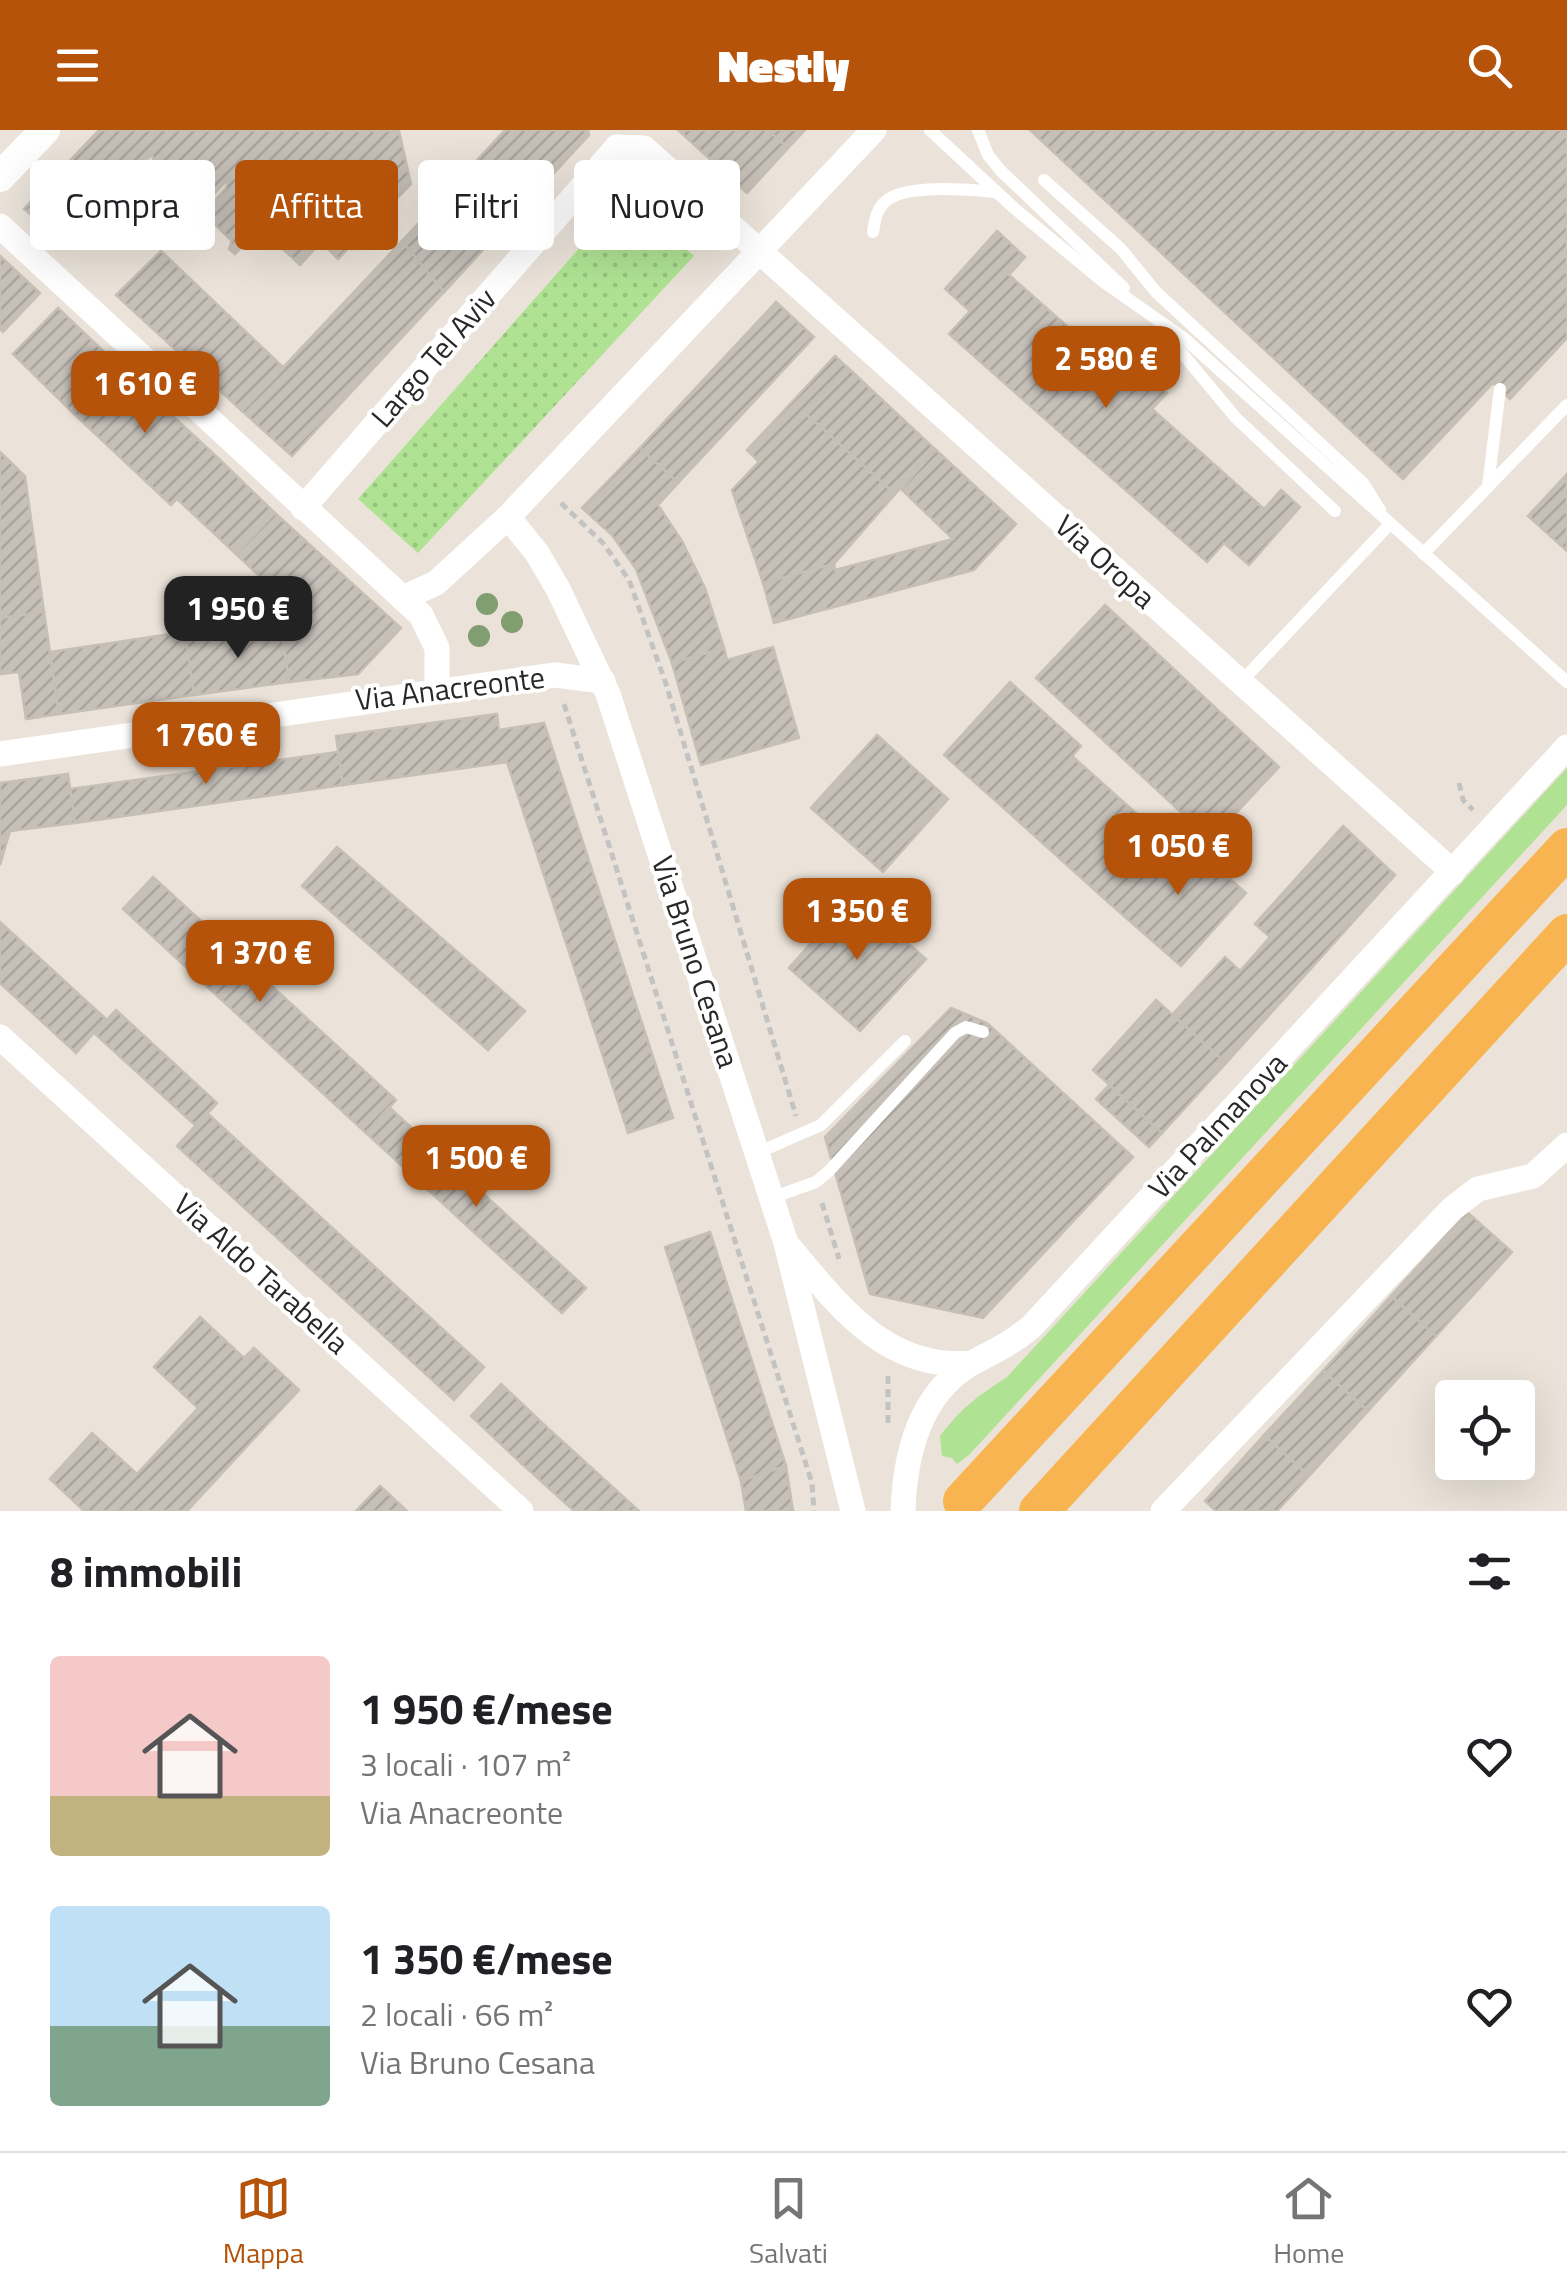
<!DOCTYPE html>
<html lang="it">
<meta charset="utf-8">
<style>
body{margin:0;font-family:"Titillium Web",sans-serif;background:#f2f2f2;color:#202124;height:100vh;display:flex;flex-direction:column;font-size:38px;white-space:nowrap}
*{box-sizing:border-box;margin:0}
p{font-size:32px;color:#757577}
.icon{flex:none;width:55px;height:55px;fill:none;stroke:currentColor;stroke-width:2;stroke-linecap:round;stroke-linejoin:round}
.map{position:relative;height:1381px;overflow:hidden}
.details{display:flex;flex-direction:column;background:#fff;flex:1}
.details>*{flex:none}
.hud{position:absolute;left:30px;top:30px;width:1000px;height:90px;display:flex;gap:20px}
.buttons{position:absolute;left:1435px;top:1250px;display:grid;gap:20px}
.buttons a{display:grid;place-items:center;width:100px;height:100px;border-radius:10px;background:#fff;box-shadow:0 10px 40px #0002;font-size:50px}
.price{position:absolute;translate:-50% -85px;padding:0 22px;border-radius:20px;background:#b45309;color:#fff;font-size:32px;line-height:65px;filter:drop-shadow(0 2px 5px #0008)}
.price::after{content:'';position:absolute;left:50%;top:60px;width:30px;height:22px;margin-left:-15px;background:inherit;clip-path:polygon(0 0,100% 0,50% 100%)}
.price.selected{background:#222;color:#fff}
ul{padding:0;list-style:none}
li{display:flex;align-items:center;gap:30px;height:250px;padding:0 50px}
li span{display:grid;place-items:center;flex:none;width:280px;height:200px;border-radius:10px;color:#555}
li>.icon{margin-inline-start:auto}
span .icon{width:120px;height:120px;fill:#fffc;stroke-width:1}
li b{font-size:42px}
h2{display:flex;justify-content:space-between;align-items:center;height:120px;padding:0 50px;font-size:42px}
.pill{padding:0 35px;border-radius:10px;background:#fff;box-shadow:0 10px 40px #0002;font-size:35px;line-height:90px}
.pill.selected{background:#b45309;color:#fff}
header{display:flex;justify-content:space-between;align-items:center;height:130px;padding:0 50px;background:#b45309;color:#fff;font-size:45px;font-weight:800}
.tab-bar{display:flex;justify-content:space-around;align-items:center;height:140px;border-top:2px solid #e0e0e0;background:#fff;font-size:28px;color:#757577}
.tab-bar a{display:grid;justify-items:center;gap:5px}
.tab-bar .selected{color:#b45309}
.map>svg:first-child{display:block}
.grass{fill:#afe393}
.garden{fill:url(#garden-dots)}
.building{fill:url(#building-hatch);stroke:#c6bfb3;stroke-width:2.5}
.lines{fill:none;stroke-linecap:round;stroke-linejoin:round}
.path{stroke:#c3c3c3;stroke-width:5;stroke-dasharray:8 5;stroke-linecap:butt}
.service{stroke:#fff;stroke-width:12}
.minor{stroke:#fff;stroke-width:25}
.tertiary{stroke:#fff;stroke-width:30}
.trunk{stroke:#f9b452;stroke-width:40}
.tree{fill:#809e6f}
.labels{text-anchor:middle;stroke-width:8;stroke-linejoin:round;paint-order:stroke}
.street-label{font-size:30px;fill:#282828;stroke:#fff}
</style>
<header><svg class="icon" aria-label="menu" viewBox="0 0 24 24"><path d="M4 6h16M4 12h16M4 18h16"/></svg>Nestly<svg class="icon" aria-label="search" viewBox="0 0 24 24"><circle cx="10" cy="10" r="6"/><path d="M15 15l6 6"/></svg></header>
<div class="map">
<svg width="1567" height="1381" viewBox="0 0 1567 1381">
<defs>
<pattern id="garden-dots" width="8" height="8" patternUnits="userSpaceOnUse" patternTransform="scale(2.5)"><rect width="8" height="8" fill="#afe393"/><path d="M2 2h.1M6 6h.1" fill="none" stroke="#97c37f" stroke-width="1.8" stroke-linecap="round"/></pattern>
<pattern id="building-hatch" width="6" height="6" patternUnits="userSpaceOnUse" patternTransform="scale(2.5)"><rect width="6" height="6" fill="#c6c0b9"/><path d="M-1 1l2-2M0 6l6-6M5 7l2-2" fill="none" stroke="#aaa59f"/></pattern>
</defs>
<rect width="100%" height="100%" fill="#ebe3d9"/>
<!-- grass -->
<path class="grass" d="M1567,638v37l-598,650 -12,9 -5,-6 -10,-2 -2,-20c22,-29 38,-40 67,-59z"/>
<!-- garden -->
<path class="garden" d="M627,64l67,62 -276,297 -60,-54z"/>
<!-- building -->
<g class="building">
<path d="M99,0l300,1 12,53 -73,75 -17,-17 -21,23 -16,-15 47,-46 -28,-20 -68,70 -6,-5 3,-8 -29,-28 23,-25 3,-10 -59,64 -18,-18 23,-27 -3,-5 -12,3 -8,-41 -81,93 -47,-38z"/>
<path d="M505,0h83l1,5 -145,157 -42,-51z"/>
<path d="M678,0h90l20,18 -41,45z"/>
<path d="M768,0h37l-17,18z"/>
<path d="M1030,0h537v208l-57,61 -17,-16 -90,96z"/>
<path d="M997,101l28,26 -16,18 110,97 11,-12 37,33 -15,16 112,100 17,-19 19,17 -51,58 -25,-22 -17,19 -258,-228 21,-23 -25,-22z"/>
<path d="M402,111l42,51 -152,164 -50,-45z"/>
<path d="M161,121l123,117 -42,43 -126,-116z"/>
<path d="M0,126l40,37 -37,39 -3,-3z"/>
<path d="M776,172l38,35 -136,146 -38,-35z"/>
<path d="M58,178l61,58 -45,48 -61,-60z"/>
<path d="M835,226l12,11 -88,95 -12,-12z"/>
<path d="M119,236l98,91 -46,48 -97,-91z"/>
<path d="M847,237l89,83 -41,44 -90,-81z"/>
<path d="M805,283l90,81 -61,70 -71,19 -31,-93z"/>
<path d="M640,318l38,35 -20,22 24,36 23,47 19,60 -52,15 -36,-94 -24,-34 -30,-27z"/>
<path d="M936,320l80,74 -42,46 -200,53 -11,-40 71,-19 1,6 118,-31 -52,-50z"/>
<path d="M0,322l25,24 19,136 -44,6z"/>
<path d="M217,327l58,56 -39,41 -59,-55z"/>
<path d="M1567,344v77l-39,-35z"/>
<path d="M275,383l126,115 -43,46 -69,8 -8,-55 15,-16 -60,-57z"/>
<path d="M1105,475l174,162 -68,73 -175,-162z"/>
<path d="M44,482l15,102 -33,5 -7,-47 -19,2v-56z"/>
<path d="M281,497l8,55 -95,13 -8,-55z"/>
<path d="M185,502l9,63 -135,19 -9,-62z"/>
<path d="M773,517l26,91 -98,27 -29,-102 52,-15 3,12z"/>
<path d="M1010,552l71,64 -65,73 -72,-64z"/>
<path d="M497,584l2,16 45,-7 129,395 -45,15 -121,-371 -164,23 -7,-49z"/>
<path d="M877,605l71,64 -65,73 -72,-64z"/>
<path d="M338,622l5,33 -268,38 -5,-34z"/>
<path d="M1072,626l94,84 -57,63 -93,-84z"/>
<path d="M68,644l7,49 -65,8 -10,34v-82z"/>
<path d="M1343,696l52,49 -169,188 -54,-48 53,-58 15,14 30,-34 -15,-13z"/>
<path d="M1175,700l71,63 -65,73 -72,-63z"/>
<path d="M337,717l188,164 -37,39 -186,-164z"/>
<path d="M153,747l243,223 -30,33 -243,-224z"/>
<path d="M854,765l72,64 -66,72 -71,-63z"/>
<path d="M0,792l106,97 -30,34 -76,-70z"/>
<path d="M1156,870l70,63 -64,70 -69,-63z"/>
<path d="M951,878l36,15 146,134 -150,161 -113,-24 -45,-157z"/>
<path d="M116,880l101,93 -21,23 -102,-93z"/>
<path d="M1109,955l53,48 -13,14 -53,-48z"/>
<path d="M389,977l197,181 -24,25 -196,-180z"/>
<path d="M207,983l277,254 -30,33 -277,-254z"/>
<path d="M1467,1082l45,40 -76,84 -45,-40z"/>
<path d="M710,1102l76,234 -45,15 -76,-234z"/>
<path d="M1391,1166l45,40 -68,75 -45,-40z"/>
<path d="M200,1187l44,41 10,-10 45,42 -112,121h-103l-34,-32 42,-46 45,41 61,-66 -44,-41z"/>
<path d="M1323,1241l45,40 -59,65 -45,-41z"/>
<path d="M501,1254l51,48 -30,32 -51,-48z"/>
<path d="M552,1302l87,79h-65l-52,-47z"/>
<path d="M1264,1305l45,41 -32,35h-61l-11,-10z"/>
<path d="M786,1336l7,45h-47l-5,-30z"/>
<path d="M380,1356l27,25h-51z"/>
</g>
<g class="lines">
<!-- path -->
<g class="path">
<path d="M561,373l42,40 26,37 37,104 130,432"/>
<path d="M564,574l248,779 2,28"/>
<path d="M1459,653l4,17 10,10"/>
<path d="M822,1073l17,56"/>
<path d="M888,1246v49"/>
</g>
<!-- service -->
<g class="service">
<path d="M930,0l84,78 87,72 84,59 382,343"/>
<path d="M978,0l10,25 13,16 123,117"/>
<path d="M1044,50l77,69 35,43 207,191 17,27"/>
<path d="M873,102c2,-11 3,-22 12,-30 19,-19 85,-12 111,-10"/>
<path d="M1161,198l75,90 99,93"/>
<path d="M1488,356l12,-97"/>
<path d="M1423,424l144,-149"/>
<path d="M1240,553l149,-158"/>
<path d="M757,1023l64,-28 84,-84"/>
<path d="M771,1068l45,-16 12,-10 127,-139 11,-6 17,5"/>
</g>
<!-- minor -->
<g class="minor">
<path d="M617,17l27,1 809,724"/>
<path d="M0,96l421,389 16,33v42"/>
<path d="M303,378l314,-361"/>
<path d="M508,387l29,36 21,36 50,105 178,549 67,268"/>
<path d="M403,468l33,-15 72,-66 366,-387"/>
<path d="M0,624l555,-79 48,6"/>
<path d="M0,907l521,474"/>
<path d="M791,1119c49,59 97,122 181,114"/>
<path d="M903,1381c2,-57 16,-117 69,-148 24,-13 37,-18 59,-36l536,-580"/>
<path d="M1163,1381l290,-303 25,-19 55,-13 34,-31"/>
</g>
<!-- tertiary -->
<path class="tertiary" d="M0,47l45,-47"/>
<!-- trunk -->
<g class="trunk">
<path d="M963,1371l604,-653"/>
<path d="M1039,1381l528,-577"/>
</g>
</g>
<!-- trees -->
<g class="tree">
<circle cx="487" cy="474" r="11"/>
<circle cx="512" cy="492" r="11"/>
<circle cx="479" cy="506" r="11"/>
</g>
<g class="labels">
<!-- street labels -->
<g class="street-label">
<text transform="translate(434 228) rotate(-49)" y="10">Largo Tel Aviv</text>
<text transform="translate(1105 432) rotate(42)" y="10">Via Oropa</text>
<text transform="translate(450 559) rotate(-7)" y="10">Via Anacreonte</text>
<text transform="translate(695 832) rotate(72)" y="10">Via Bruno Cesana</text>
<text transform="translate(1218 996) rotate(-47)" y="10">Via Palmanova</text>
<text transform="translate(261 1144) rotate(42)" y="10">Via Aldo Tarabella</text>
</g>
</g>
</svg>
<div class="buttons">
<a><svg class="icon" aria-label="locate" viewBox="0 0 24 24"><circle cx="12" cy="12" r="6"/><path d="M12 2v4M12 18v4M2 12h4M18 12h4"/></svg></a>
</div>
<b class="price" style="left:1106px;top:281px">2 580 €</b>
<b class="price" style="left:145px;top:306px">1 610 €</b>
<b class="price selected" style="left:238px;top:531px">1 950 €</b>
<b class="price" style="left:206px;top:657px">1 760 €</b>
<b class="price" style="left:1178px;top:768px">1 050 €</b>
<b class="price" style="left:857px;top:833px">1 350 €</b>
<b class="price" style="left:260px;top:875px">1 370 €</b>
<b class="price" style="left:476px;top:1080px">1 500 €</b>
<div class="hud">
<a class="pill">Compra</a>
<a class="pill selected">Affitta</a>
<a class="pill">Filtri</a>
<a class="pill">Nuovo</a>
</div>
</div>
<section class="details">
<h2>8 immobili<svg class="icon" aria-label="filters" viewBox="0 0 24 24"><path d="M4 7h16M4 17h16"/><circle cx="9" cy="7" r="2"/><circle cx="15" cy="17" r="2"/></svg></h2>
<ul>
<li><span style="background:linear-gradient(#f6c9c9 70%,#c2b280 0)"><svg class="icon" aria-label="home" viewBox="0 0 24 24"><path d="M3 11l9-7 9 7M6 9v11h12V9"/></svg></span><div><b>1 950 €/mese</b><p>3 locali · 107 m²</p><p>Via Anacreonte</p></div><svg class="icon" aria-label="heart" viewBox="0 0 24 24"><path d="M12 20l-8-8c-3-5 5-10 8-4 3-6 11-1 8 4z"/></svg></li>
<li><span style="background:linear-gradient(#bfe0f5 60%,#7fa58c 0)"><svg class="icon" aria-label="home" viewBox="0 0 24 24"><path d="M3 11l9-7 9 7M6 9v11h12V9"/></svg></span><div><b>1 350 €/mese</b><p>2 locali · 66 m²</p><p>Via Bruno Cesana</p></div><svg class="icon" aria-label="heart" viewBox="0 0 24 24"><path d="M12 20l-8-8c-3-5 5-10 8-4 3-6 11-1 8 4z"/></svg></li>
</ul>
</section>
<nav class="tab-bar">
<a class="selected"><svg class="icon" aria-label="map" viewBox="0 0 24 24"><path d="M3 6l6-2 6 2 6-2v14l-6 2-6-2-6 2zM9 4v14M15 6v14"/></svg>Mappa</a>
<a><svg class="icon" aria-label="saved" viewBox="0 0 24 24"><path d="M7 4h10v16l-5-4-5 4z"/></svg>Salvati</a>
<a><svg class="icon" aria-label="home" viewBox="0 0 24 24"><path d="M3 11l9-7 9 7M6 9v11h12V9"/></svg>Home</a>
</nav>
